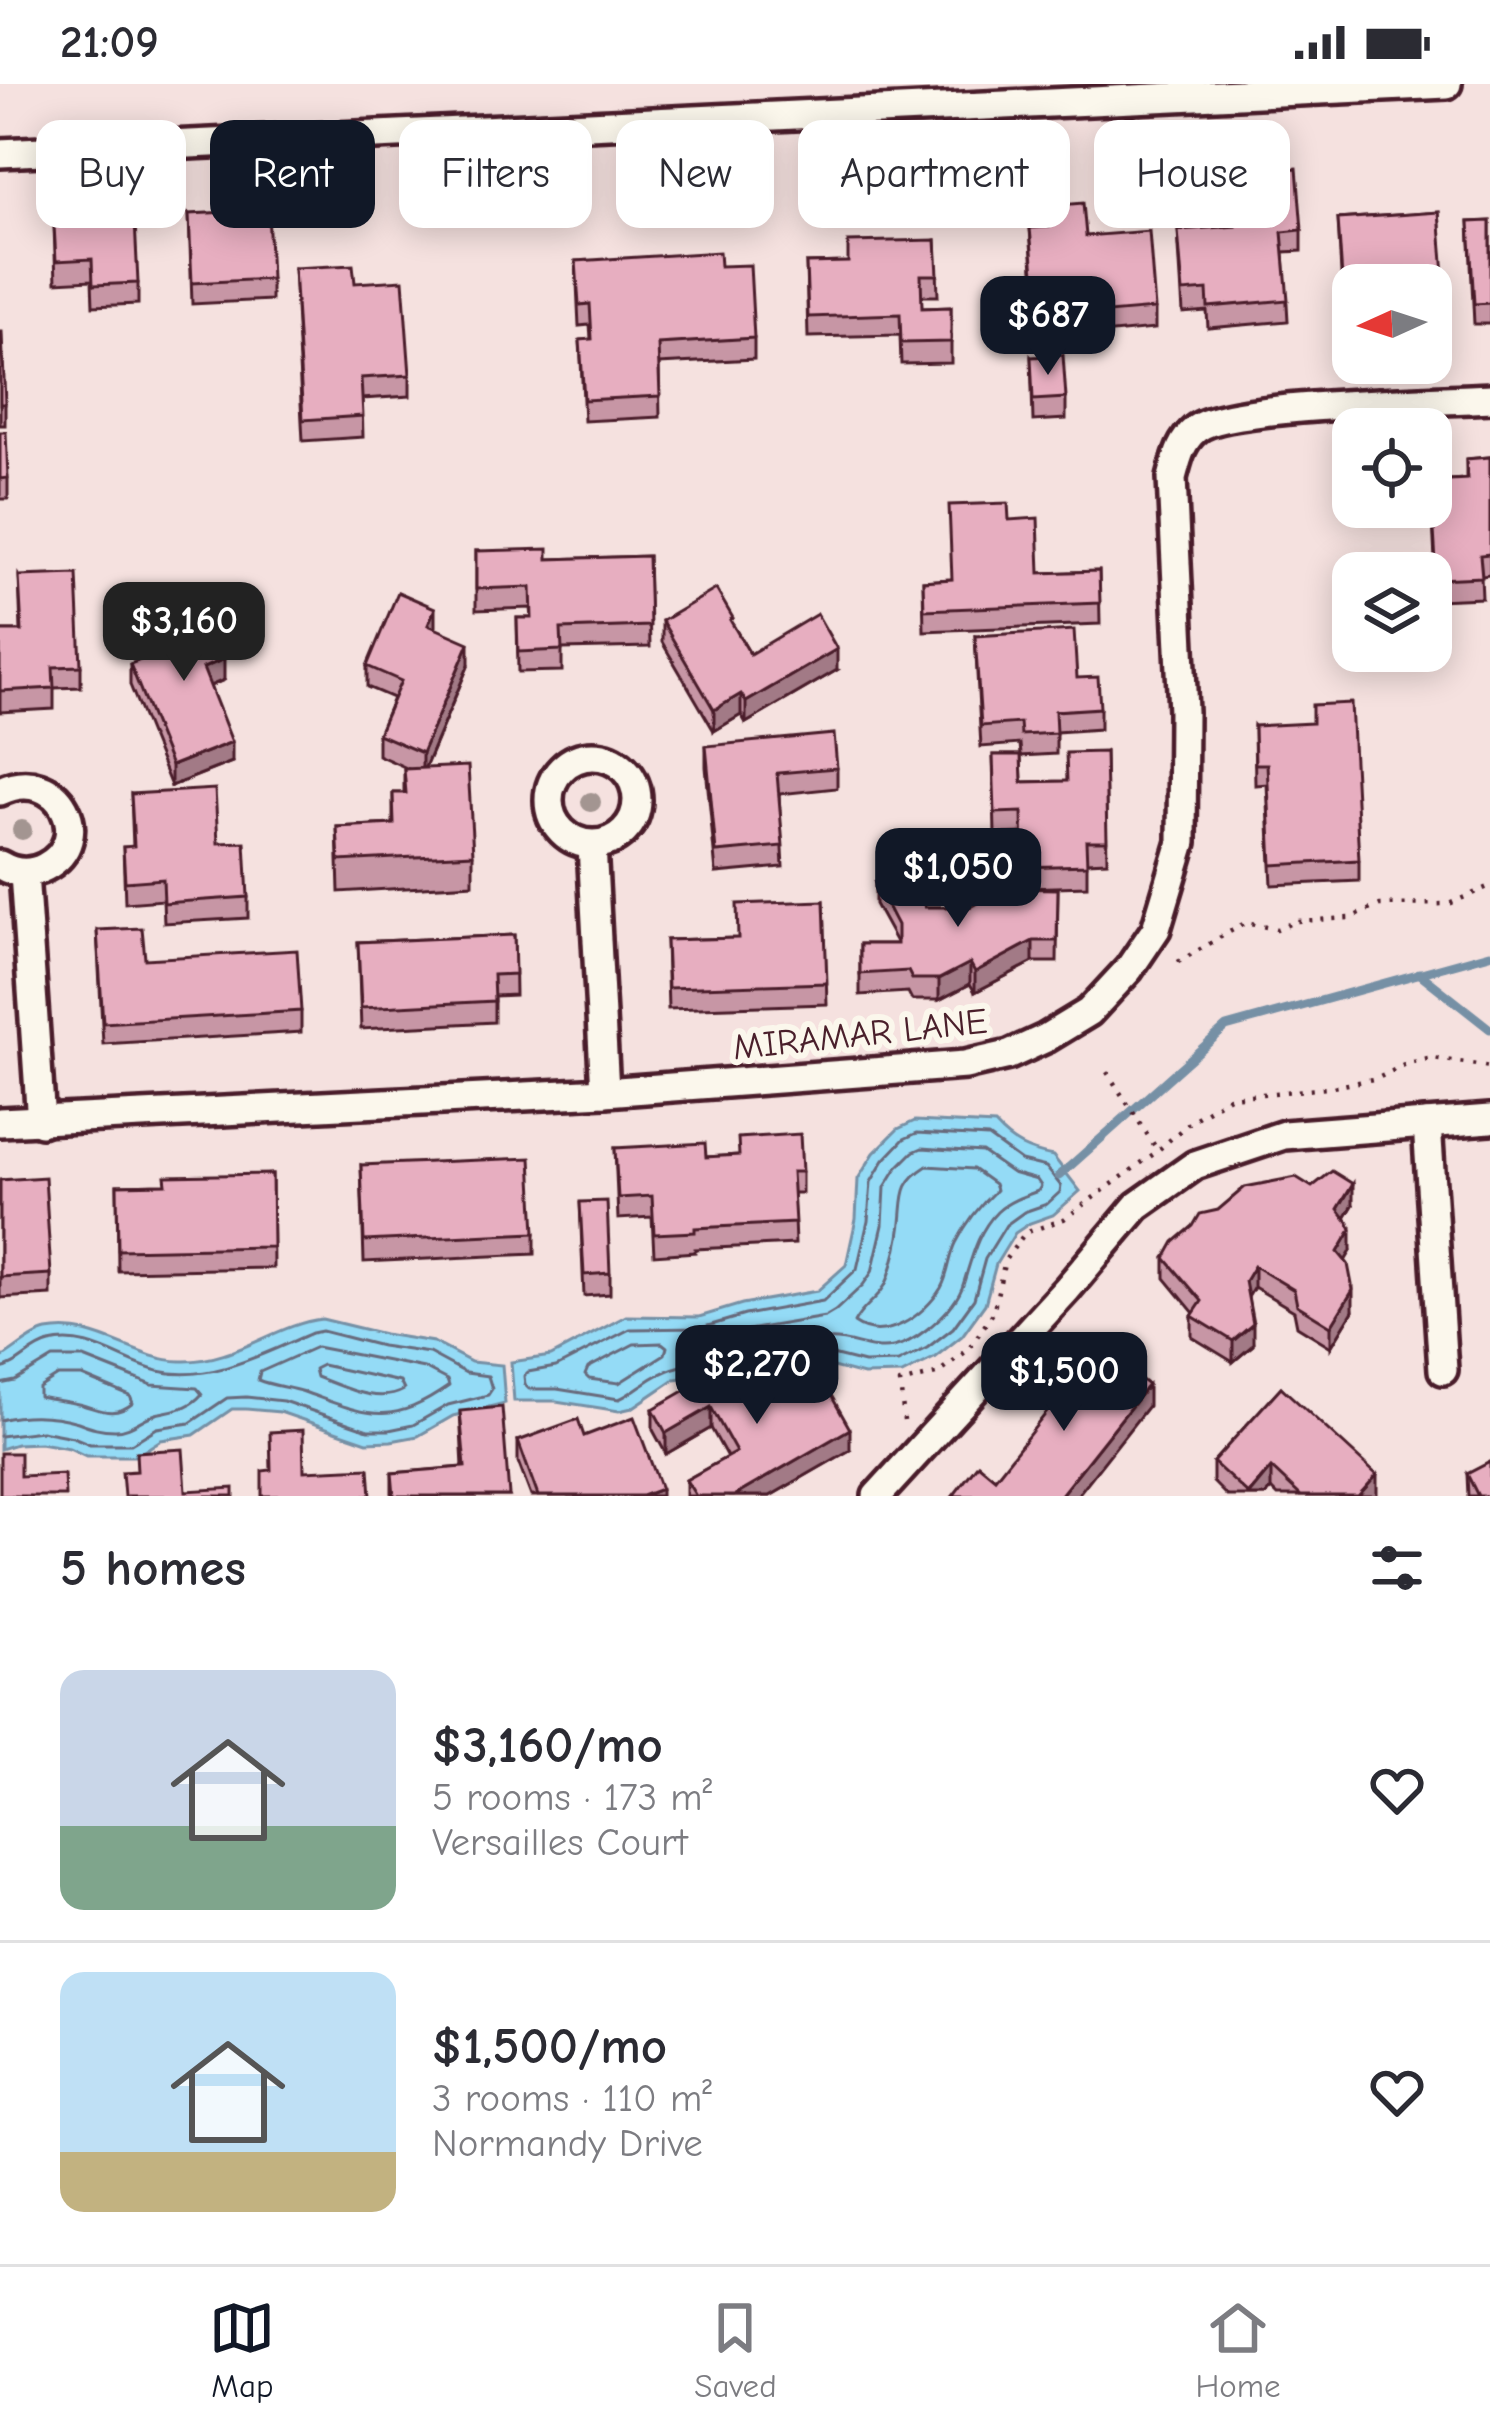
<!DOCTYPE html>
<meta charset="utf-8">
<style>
body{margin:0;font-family:"Comic Neue",sans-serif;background:#f7f7f7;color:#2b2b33;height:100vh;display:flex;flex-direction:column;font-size:45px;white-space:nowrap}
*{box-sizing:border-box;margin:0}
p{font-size:39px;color:#7c7c81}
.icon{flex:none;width:66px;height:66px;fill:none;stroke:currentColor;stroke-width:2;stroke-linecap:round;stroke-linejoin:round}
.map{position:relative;height:1412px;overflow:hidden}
.panel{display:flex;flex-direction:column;background:#fff;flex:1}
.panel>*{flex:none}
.hud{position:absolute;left:36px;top:36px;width:1419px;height:108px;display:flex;gap:24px}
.needle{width:78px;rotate:267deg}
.buttons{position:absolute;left:1332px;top:180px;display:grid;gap:24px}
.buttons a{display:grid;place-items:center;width:120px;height:120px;border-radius:24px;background:#fff;box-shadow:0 6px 30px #0003;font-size:60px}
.price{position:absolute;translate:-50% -102px;padding:0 27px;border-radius:24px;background:#111827;color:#fff;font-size:39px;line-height:78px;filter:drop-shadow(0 3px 6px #0008)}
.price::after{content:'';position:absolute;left:50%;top:72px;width:36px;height:27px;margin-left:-18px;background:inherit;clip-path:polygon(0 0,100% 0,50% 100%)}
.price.selected{background:#222;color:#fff}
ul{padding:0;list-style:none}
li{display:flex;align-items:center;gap:36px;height:300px;padding:0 60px}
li+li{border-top:3px solid #e1e1e2}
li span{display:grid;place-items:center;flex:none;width:336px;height:240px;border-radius:24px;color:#555}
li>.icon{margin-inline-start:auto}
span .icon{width:144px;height:144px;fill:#fffc;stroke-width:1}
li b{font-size:51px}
h2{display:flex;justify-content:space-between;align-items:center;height:144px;padding:0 60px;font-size:51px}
.pill{padding:0 42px;border-radius:24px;background:#fff;box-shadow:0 6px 30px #0003;font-size:42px;line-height:108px}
.pill.selected{background:#111827;color:#fff}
.status{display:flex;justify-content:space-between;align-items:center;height:84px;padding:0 60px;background:#fff;direction:ltr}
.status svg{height:33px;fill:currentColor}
.dock{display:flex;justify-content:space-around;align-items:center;height:168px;border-top:3px solid #e1e1e2;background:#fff;font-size:33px;color:#7c7c81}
.dock a{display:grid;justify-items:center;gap:6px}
.dock .selected{color:#111827}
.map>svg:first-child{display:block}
.water{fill:#94dbf6;stroke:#7690a5;stroke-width:3}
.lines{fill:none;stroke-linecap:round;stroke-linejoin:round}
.shore{stroke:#686a7c;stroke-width:3}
.stream{stroke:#7690a5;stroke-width:9}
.minor-casing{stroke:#4a1f2b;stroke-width:36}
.path{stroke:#4a1f2b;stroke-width:4.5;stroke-dasharray:3 9;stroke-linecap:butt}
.minor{stroke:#fbf7ec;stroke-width:27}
.tree{fill:#a39591}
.wall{fill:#c796a5;stroke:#4a1f2b;stroke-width:3}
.shaded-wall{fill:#a27a86;stroke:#4a1f2b;stroke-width:3}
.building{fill:#e7aec0;stroke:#4a1f2b;stroke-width:3}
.labels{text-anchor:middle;stroke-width:12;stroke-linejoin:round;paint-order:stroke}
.street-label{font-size:36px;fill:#4a1f2b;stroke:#fbf7ec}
</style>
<div class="status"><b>21:09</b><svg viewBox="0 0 49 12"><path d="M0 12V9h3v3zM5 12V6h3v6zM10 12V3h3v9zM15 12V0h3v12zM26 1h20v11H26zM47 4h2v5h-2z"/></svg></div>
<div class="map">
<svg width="1490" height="1412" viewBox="0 0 1490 1412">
<rect width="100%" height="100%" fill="#f5e1df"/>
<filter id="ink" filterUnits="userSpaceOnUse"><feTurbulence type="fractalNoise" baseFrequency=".00833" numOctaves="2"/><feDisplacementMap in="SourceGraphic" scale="24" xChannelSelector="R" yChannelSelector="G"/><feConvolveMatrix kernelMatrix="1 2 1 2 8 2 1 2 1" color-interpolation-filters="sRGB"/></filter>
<g filter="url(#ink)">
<!-- water -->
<g class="water">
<path d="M915,1037l80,4c17,19 33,26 58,31l27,35 -27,24 -23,8 -15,10 -19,31 -11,40 -23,32 -28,22 -32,16 -39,1 -30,-8 -68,13 -27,1 -30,-6 -33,4 -43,29 -13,3 -63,-10h-42l-3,-39 40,-6 75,-40 73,1 43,-13 75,-13 29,-26 10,-46 2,-40 16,-26 24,-24z"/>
<path d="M322,1235l62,15 49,8 38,20 31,3 3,38 -52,13 -35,20 -27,5 -24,1 -87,-30 -34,-3h-14l-38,26 -33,5 -25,16h-50l-17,-8 -29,-5 -24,1 -16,5v-90c14,-8 32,-25 47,-28 50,-10 87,29 134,30 53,2 95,-37 141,-42z"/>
</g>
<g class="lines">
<!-- shore -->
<g class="shore">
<path d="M922,1064l60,4 30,21 25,7 4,6 -3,5c-14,5 -29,10 -41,21 -21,21 -26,50 -35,76 -7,17 -22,31 -36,42 -9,7 -22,15 -33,17 -23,5 -43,-9 -64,-7 -39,4 -72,21 -111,8l-1,-5 2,-4 29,-9 77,-13 10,-6 28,-26 9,-13 11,-47 2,-38 11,-18 17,-17z"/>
<path d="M927,1082l46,3 21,15 2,6c-16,15 -30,33 -40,53 -7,14 -7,31 -15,45 -17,28 -57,56 -87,35 8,-17 28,-26 34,-44 6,-17 11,-38 13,-56 3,-28 -1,-40 26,-57z"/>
<path d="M662,1259l5,4 -2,7 -46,29 -30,-4 -4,-4 3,-7 46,-24z"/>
<path d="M316,1263l108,21 23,12 2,6c-60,42 -81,29 -145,6 -15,-5 -32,-6 -46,-12l2,-8z"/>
<path d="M322,1281l78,17 4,8c-27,15 -60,-3 -88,-13l-2,-8z"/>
<path d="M723,1281c-28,-5 -55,2 -78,18 -10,6 -16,12 -26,16l-62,-10h-28l-4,-4 -1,-9 4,-4 28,-5 74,-38 71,-1 44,-13 78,-14 34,-32 11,-48 3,-39 13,-22 20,-21 13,-6 71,4 33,24 25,6 15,19 -1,6 -13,12 -23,8 -18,13 -21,34 -11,40 -21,29 -26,20 -29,14 -34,1 -32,-8 -69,13 -34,-1"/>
<path d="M0,1285c19,-3 31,-22 50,-26 39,-10 72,19 108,28 53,12 107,-18 154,-38l10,-2 59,15 48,7 37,20 22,3 4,13 -4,6 -40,10 -35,20 -24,5h-21l-85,-29 -37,-4 -19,1 -37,25 -33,5 -26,16h-41l-17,-7 -32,-6 -41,5"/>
<path d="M58,1292h24l48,20 3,7c-19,16 -34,6 -55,1 -13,-3 -26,-4 -39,-7v-9z"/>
<path d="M0,1300l15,-3 38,-23h31l68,27 45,3 5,6c-12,14 -24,15 -42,19 -17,3 -27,17 -45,17 -15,0 -24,-3 -37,-8 -25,-7 -53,-8 -78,-2"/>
</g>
<!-- stream -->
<g class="stream">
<path d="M1419,889l71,56"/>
<path d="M1059,1092l167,-149 264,-73"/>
</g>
<!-- minor casing -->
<g class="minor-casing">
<g id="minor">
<path d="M0,69l1447,-69"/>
<circle cx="593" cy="716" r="44"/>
<path d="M0,707c59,-28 97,49 45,76 -15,8 -30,7 -45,-2"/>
<path d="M592,761l13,247"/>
<path d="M24,789l17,249"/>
<path d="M0,1038l605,-30 360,-27 44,-10 37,-17 43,-26 40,-43 27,-40 26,-87 1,-130 -11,-234c5,-18 8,-36 24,-49 30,-25 244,-28 294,-31"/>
<path d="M1427,1040l16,246"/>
<path d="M877,1412l190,-207 70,-83 58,-41 89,-30 206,-16"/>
</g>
</g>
<!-- path -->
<g class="path">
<path d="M1178,878l67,-39 32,6 20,-8 53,-3 30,-13 69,-1 41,-18"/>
<path d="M1107,988l51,79"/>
<path d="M904,1337l-4,-38 36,-9 32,-24 25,-37 12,-53 20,-27 39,-14 91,-66 36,-32 38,-24 99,-9 50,-10 30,-15 25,-5 57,9"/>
</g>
<!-- minor -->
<use href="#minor" class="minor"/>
</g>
<!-- trees -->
<g class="tree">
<circle cx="591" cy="718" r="10"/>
<circle cx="22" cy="746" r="10"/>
</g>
<!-- wall -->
<g class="wall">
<path d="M1232,89l70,57v21l-18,1 4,69 -80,7 -1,-17 -24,2 -5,-83 56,-4z"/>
<path d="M1047,122l39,30 69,73v20l-117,11 -8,-112 17,-1z"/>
<path d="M1439,128l7,109 -15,1v-37h-78v43l-9,1 -6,-110z"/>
<path d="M189,130l82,65v21l-79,4z"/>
<path d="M1490,137v103h-16l-5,-102z"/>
<path d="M54,141l84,58v21l-45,2 -1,-26 -36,2z"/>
<path d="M936,156l2,56h-17l1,12 29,-1v56l-50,1 -1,-29 -92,2 -2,-74 42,-1z"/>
<path d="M576,177l144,5 34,72v21l-95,5 1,53 -76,4 -4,-81 11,-1 -1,-14 -11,1z"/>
<path d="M294,184l61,15 55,92v21l-48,3 1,38 -60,4z"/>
<path d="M0,248l5,72v21h-5z"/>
<path d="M1031,273l35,41v21l-33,2z"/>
<path d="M0,348l8,46v21h-8z"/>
<path d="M1490,373v118l-9,1 1,22 -45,2 -6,-119 35,-2v-20z"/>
<path d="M1009,436l31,53 59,-2 1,53 -176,7 -1,-50 28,-2z"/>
<path d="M476,467l72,8 100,-3 2,91 -88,2v22l-44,1 -1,-54h15l-1,-10 -55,2z"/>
<path d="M19,492l62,90v21l-27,1v21l-54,3v-81h21z"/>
<path d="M162,518l62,78 -14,6 22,76 -61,24 -41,-101v-21l42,-16 -10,-25z"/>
<path d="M662,537l71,4 17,29 87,16 -91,53 -5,-8 -27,16 -52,-89z"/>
<path d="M435,545l34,35 -44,104 48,86v30l-134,8 -2,-65 56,-3v-31h11v-24h5l-31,-14v-21l15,-36 -26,-11v-21z"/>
<path d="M975,552l102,42 23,30v21l-44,3v22l-35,2 1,26 44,-1 39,-29 2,109 -20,1v24l-64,2 -1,-55 -27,1 -2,-79h28l-1,-11 -39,3z"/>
<path d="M1254,642l105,134v21l-87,4 -5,-101 -12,1z"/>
<path d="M706,662l131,22v20l-58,6 4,73 -67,6 -10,-106z"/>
<path d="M131,710l87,49 30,54v21l-84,5 -1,-23 -38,3 -2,-56h10z"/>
<path d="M875,799l50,24h45l88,-18 -1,73h-24l-58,30 -5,-8 -31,16h-27l-4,-8 -48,3v-51h37l-22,-40z"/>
<path d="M824,817l3,103 -159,5 -2,-69 72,-2z"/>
<path d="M97,846l48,29 156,52v21l-198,12z"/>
<path d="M514,851l1,60 -21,1v26l-133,7 -3,-87z"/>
<path d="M615,1064l91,9 32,-2 64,17v21h-9l2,51 -100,5v3l-41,3 -2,-38 -34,2z"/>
<path d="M361,1081l174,68v21l-171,8z"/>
<path d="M272,1090l1,94 -155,3 -1,-86 49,-1z"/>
<path d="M0,1096l51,94v21l-51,3z"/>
<path d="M1312,1103l41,18 -8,13 6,33 -6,9 8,51 -22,36 -34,-21 -3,-15 -40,-24 -6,10 5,48 -20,17 -41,-25v-21l2,-3 -29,-35v-20z"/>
<path d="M580,1118l30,71v21l-26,2z"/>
<path d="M1281,1303l96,109h-99l-7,-7 -6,7h-38l-14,-14v-20z"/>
<path d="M746,1320l104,46 -80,46h-84v-16l41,-23 -16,-29 -45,26 -13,-24v-21z"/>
<path d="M460,1327l49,85h-117v-23l71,-6z"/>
<path d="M518,1357l143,55h-130l-13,-34z"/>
<path d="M1467,1390l23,22h-22z"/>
</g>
<!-- shaded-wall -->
<g class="shaded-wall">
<path d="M435,524v21l-7,-4z"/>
<path d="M469,559v21l-47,110v-21z"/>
<path d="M837,565v21l-91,53v-21z"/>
<path d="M224,575v21l-21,9v-21z"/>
<path d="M741,610v21l-27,16v-21z"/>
<path d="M232,658v20l-61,24v-20z"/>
<path d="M1033,857v21l-58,30v-20z"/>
<path d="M970,879v21l-31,16v-21z"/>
<path d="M1353,1100v21l-15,25v-21z"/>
<path d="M1351,1146v21l-13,22v-21z"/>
<path d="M1254,1182v21l-9,15v-21z"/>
<path d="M1353,1206v21l-22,36v-21z"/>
<path d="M1253,1240v21l-20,17v-21z"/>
<path d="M1148,1301v21l-71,90h-17z"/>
<path d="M711,1323v21l-45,26v-21z"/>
<path d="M850,1345v21l-80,46h-36z"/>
<path d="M1271,1384v21l-6,7h-17z"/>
<path d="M1377,1391v21h-19z"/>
<path d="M661,1405v7h-19z"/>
</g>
<!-- building -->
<g class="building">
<path d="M1297,84l5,62 -20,2 6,68 -80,7 -1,-17 -24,2 -5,-62 58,-4 -4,-53z"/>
<path d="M1083,119l3,33 63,-5 6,78 -117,10 -8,-91 19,-1 -2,-21z"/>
<path d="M268,126l3,69 -79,4 -3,-69z"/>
<path d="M1439,128l7,88 -15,1v-16h-78v22l-9,1 -6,-89z"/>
<path d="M135,137l3,62 -45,2 -1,-26 -36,2 -2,-36z"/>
<path d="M1490,137v82l-16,1 -5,-82z"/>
<path d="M936,156l2,35h-17l1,33 29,-1v35l-50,1 -1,-29 -92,3 -2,-54 42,-1v-20z"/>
<path d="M719,168l1,14 30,-1 4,73 -96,6 2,52 -76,4 -4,-60 12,-1 -2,-35 -11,1 -3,-44z"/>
<path d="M353,181l2,18 48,-3 7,95 -49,3 2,38 -60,4 -9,-152z"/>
<path d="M0,248h2l3,72h-5z"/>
<path d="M1063,271l3,43 -33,2 -2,-43z"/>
<path d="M0,348h6l2,46 -8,1z"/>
<path d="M1490,373v97l-10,1 2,22 -45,2 -6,-98 36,-2 -1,-20z"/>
<path d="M1008,419l1,17 29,-2 2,55 59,-2 1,32 -176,7 -1,-29 29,-2 -3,-74z"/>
<path d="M548,465v10l100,-3 2,70 -89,3 1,21 -44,2 -1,-34h15l-1,-31 -55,2v-38z"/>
<path d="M77,490l4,92 -28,1 1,21 -54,3v-60h22l-3,-55z"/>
<path d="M196,505l28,70 -21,9 29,74 -61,24 -41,-102 49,-19 -17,-43z"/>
<path d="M716,505l17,29 -3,2 20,34 67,-40 20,35 -91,53 -5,-8 -27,16 -52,-89z"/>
<path d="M398,508l37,16 -7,17 41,18 -47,110 -44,-19 23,-53 -34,-15z"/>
<path d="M1074,546l3,48 21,-1 2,31 -45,3 1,22 -35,2 -1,-12 -39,3 -6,-90z"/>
<path d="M1351,619l8,157 -87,5 -5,-101h-12l-1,-38 58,-3v-18z"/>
<path d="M834,650l3,34 -60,5 6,73 -67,6 -10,-106z"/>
<path d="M1105,668l2,89h-21l1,24 -64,2 -1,-55 -27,1 -2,-58h28l1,27 45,-1 -1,-28z"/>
<path d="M468,682l5,88 -134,7 -2,-34 57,-3 -1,-31h13l-2,-24z"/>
<path d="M215,705l3,54 27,-1 3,55 -84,6 -1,-24 -38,3 -2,-35 11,-1 -3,-52z"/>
<path d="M904,783l21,40h45l35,-19 53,1 -1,52h-24l-58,31 -5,-9 -31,16h-27l-4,-8 -48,3v-30h37v-19l-22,-42z"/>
<path d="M824,817l3,82 -159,5 -2,-48 72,-2 -1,-34z"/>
<path d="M142,844l3,31 152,-9 4,61 -198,12 -6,-93z"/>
<path d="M514,851l1,39 -22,1 1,26 -133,7 -3,-66z"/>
<path d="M800,1050l2,38h-10l3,51 -100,5v4l-41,2 -2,-38 -34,2 -3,-50 90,-5 1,14 33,-2 -1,-17z"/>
<path d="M531,1074l4,75 -171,8 -3,-76z"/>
<path d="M1332,1087l21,13 -15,25 11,14 2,7 -13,22 10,12 5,26 -22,36 -34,-21 -3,-15 -40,-24 -9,15 8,43 -20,17 -41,-25 10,-15 -37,-43 9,-16 19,-16 7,-12 18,-4 27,-23 51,-10 16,10z"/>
<path d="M272,1090l1,73 -155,3 -1,-65 49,-1 -1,-8z"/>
<path d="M45,1093l6,97 -51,3v-97z"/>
<path d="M607,1117l3,72 -26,2 -4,-73z"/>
<path d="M1099,1262l49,39 -88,111h-107l25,-32 17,14z"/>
<path d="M814,1281l36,64 -116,67h-38l-10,-16 50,-28 -25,-45 -45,26 -13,-24 73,-42 20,37z"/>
<path d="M1281,1303l96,88 -19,21h-57l-30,-28 -23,26 -35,-32z"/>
<path d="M502,1323l7,89h-115l-2,-23 73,-6 -5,-56z"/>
<path d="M634,1333l27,72 -19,7h-104l-20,-55 60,-22 6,17z"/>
<path d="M303,1346l1,41 65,-3 2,28h-109v-25l9,-1 -1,-38z"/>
<path d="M183,1365l3,42 48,-3v8h-110l-2,-24 15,-1 -1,-19z"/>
<path d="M0,1369h20v23l44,-2 1,22h-65z"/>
<path d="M1490,1378v34h-12l-11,-22z"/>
</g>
</g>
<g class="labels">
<!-- street labels -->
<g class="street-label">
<text transform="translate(860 949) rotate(-6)" y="13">MIRAMAR LANE</text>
</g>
</g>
</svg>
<div class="buttons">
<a><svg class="needle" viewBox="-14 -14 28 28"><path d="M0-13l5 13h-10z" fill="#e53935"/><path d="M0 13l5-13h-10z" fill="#7c7c81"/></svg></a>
<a><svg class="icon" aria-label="locate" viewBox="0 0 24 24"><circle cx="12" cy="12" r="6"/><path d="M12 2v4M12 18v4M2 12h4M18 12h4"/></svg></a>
<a><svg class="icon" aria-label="layers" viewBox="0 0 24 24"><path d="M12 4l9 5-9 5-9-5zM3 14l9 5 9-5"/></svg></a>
</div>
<b class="price" style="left:1048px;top:294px">$687</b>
<b class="price selected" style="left:184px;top:600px">$3,160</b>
<b class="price" style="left:958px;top:846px">$1,050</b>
<b class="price" style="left:757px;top:1343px">$2,270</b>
<b class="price" style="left:1064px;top:1350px">$1,500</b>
<div class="hud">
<a class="pill">Buy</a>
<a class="pill selected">Rent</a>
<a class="pill">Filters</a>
<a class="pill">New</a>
<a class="pill">Apartment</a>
<a class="pill">House</a>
</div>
</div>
<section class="panel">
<h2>5 homes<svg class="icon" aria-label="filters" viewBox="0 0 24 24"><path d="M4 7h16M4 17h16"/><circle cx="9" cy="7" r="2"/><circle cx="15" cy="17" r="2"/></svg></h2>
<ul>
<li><span style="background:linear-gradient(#c9d6e8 65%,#7fa58c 0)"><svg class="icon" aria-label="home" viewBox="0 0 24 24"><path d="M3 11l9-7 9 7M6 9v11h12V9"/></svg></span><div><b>$3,160/mo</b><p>5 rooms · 173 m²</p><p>Versailles Court</p></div><svg class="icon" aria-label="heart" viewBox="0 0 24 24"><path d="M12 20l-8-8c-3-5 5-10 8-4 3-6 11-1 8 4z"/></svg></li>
<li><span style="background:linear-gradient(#bfe0f5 75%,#c2b280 0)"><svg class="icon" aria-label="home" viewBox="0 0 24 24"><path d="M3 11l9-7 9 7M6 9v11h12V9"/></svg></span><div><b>$1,500/mo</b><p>3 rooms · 110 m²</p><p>Normandy Drive</p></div><svg class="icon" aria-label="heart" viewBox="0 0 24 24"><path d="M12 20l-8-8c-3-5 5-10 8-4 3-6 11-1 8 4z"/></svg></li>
</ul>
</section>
<nav class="dock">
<a class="selected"><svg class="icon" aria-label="map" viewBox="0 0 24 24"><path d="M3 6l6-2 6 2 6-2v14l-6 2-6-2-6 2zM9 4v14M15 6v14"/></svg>Map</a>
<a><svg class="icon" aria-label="saved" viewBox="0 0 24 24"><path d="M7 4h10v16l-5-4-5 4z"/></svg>Saved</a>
<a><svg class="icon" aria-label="home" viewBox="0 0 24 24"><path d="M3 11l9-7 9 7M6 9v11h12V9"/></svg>Home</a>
</nav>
